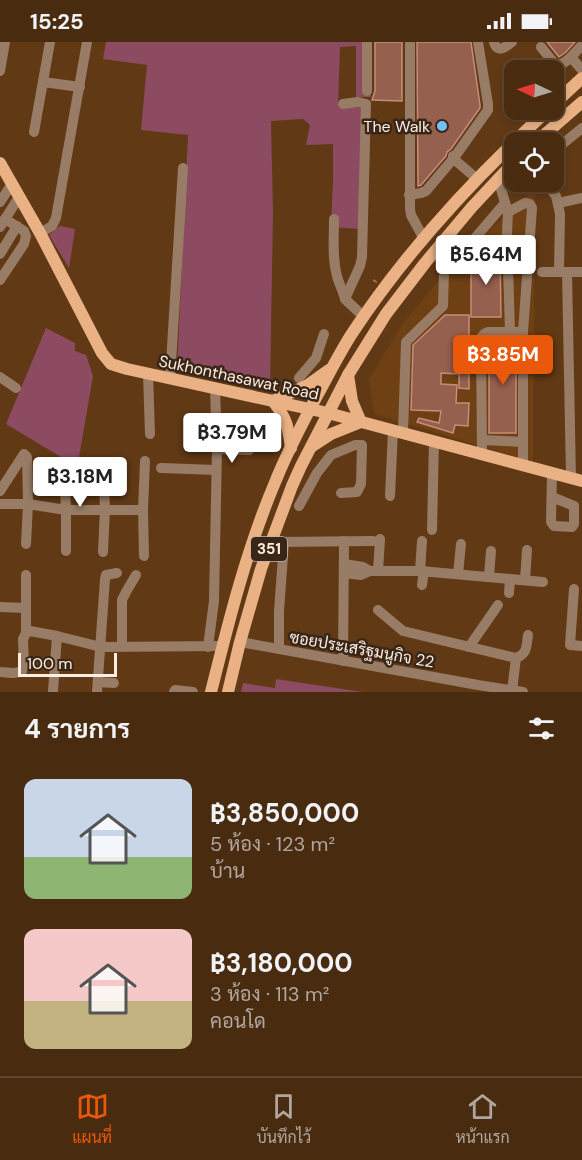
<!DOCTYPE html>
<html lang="th">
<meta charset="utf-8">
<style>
body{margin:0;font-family:"DM Sans",Sarabun,sans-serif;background:#53371e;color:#f1f3f6;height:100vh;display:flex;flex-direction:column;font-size:22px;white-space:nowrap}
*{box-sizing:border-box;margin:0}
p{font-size:20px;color:#b1a79f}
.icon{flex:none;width:33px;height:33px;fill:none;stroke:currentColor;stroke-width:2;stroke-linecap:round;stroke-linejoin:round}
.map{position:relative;height:650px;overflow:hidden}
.panel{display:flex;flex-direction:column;background:#492b10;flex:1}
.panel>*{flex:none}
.needle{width:39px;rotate:274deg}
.buttons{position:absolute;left:504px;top:18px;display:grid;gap:12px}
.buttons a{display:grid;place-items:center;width:60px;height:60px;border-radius:12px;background:#492b10;box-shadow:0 3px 9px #0003,0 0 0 2px #614730;font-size:30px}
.scale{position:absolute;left:18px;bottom:15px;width:99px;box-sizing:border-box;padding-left:6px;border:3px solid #fdeee3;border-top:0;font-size:16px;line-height:21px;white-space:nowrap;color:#fdeee3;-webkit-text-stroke:4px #392617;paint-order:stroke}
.price{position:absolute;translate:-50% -51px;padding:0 14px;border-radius:6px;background:#fff;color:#222;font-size:20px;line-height:39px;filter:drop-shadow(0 2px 3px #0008)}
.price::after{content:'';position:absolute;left:50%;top:36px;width:18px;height:14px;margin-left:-9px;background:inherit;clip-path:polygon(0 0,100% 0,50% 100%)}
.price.on{background:#ea580c;color:#fff}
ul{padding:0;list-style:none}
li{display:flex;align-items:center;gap:18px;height:150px;padding:0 24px}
li span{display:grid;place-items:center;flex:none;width:168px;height:120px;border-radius:12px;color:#555}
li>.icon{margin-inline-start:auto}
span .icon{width:72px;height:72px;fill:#fffc;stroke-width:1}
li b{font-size:26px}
h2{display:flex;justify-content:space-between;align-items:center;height:72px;padding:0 24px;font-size:26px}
.status{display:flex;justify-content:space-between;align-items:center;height:42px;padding:0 30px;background:#492b10;direction:ltr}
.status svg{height:16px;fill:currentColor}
.tabs{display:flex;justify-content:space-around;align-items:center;height:84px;border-top:2px solid #614730;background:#492b10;font-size:16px;color:#b1a79f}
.tabs a{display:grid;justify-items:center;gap:3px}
.tabs .on{color:#ea580c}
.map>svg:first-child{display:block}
.built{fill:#6e4014}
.green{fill:#8c4b61}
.building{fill:#96604e;stroke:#c68d7a;stroke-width:1.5}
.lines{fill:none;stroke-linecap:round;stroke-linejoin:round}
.path{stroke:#9f8167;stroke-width:1.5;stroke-dasharray:4.5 3;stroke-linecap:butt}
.minor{stroke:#987c66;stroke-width:10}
.major{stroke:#e9b184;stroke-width:12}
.poi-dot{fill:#72c1f5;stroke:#392617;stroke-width:2}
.labels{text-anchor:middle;stroke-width:5;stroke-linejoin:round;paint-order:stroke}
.shield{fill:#392617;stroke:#c2b2a6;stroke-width:1.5}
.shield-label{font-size:15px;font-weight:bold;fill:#fdeee3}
.poi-label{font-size:16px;fill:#fdeee3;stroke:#392617;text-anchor:end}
.street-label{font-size:16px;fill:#fdeee3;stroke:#392617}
</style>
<div class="status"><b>15:25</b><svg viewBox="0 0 49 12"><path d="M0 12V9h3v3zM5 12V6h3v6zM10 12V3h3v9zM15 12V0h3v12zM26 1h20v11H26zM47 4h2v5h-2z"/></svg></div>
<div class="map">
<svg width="582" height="650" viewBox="0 0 582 650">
<rect width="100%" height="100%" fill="#613915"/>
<!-- built -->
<path class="built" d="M535,147l-2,273 -159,-48 -5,-35 33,-54 47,-57z"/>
<!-- green -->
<g class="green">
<path d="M106,0h264l1,55h-15v-51l-16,1 -2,60 26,1 -4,121 -29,-2 2,-47v-36l-27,1 4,-20 -7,-6 -32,2 2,92 -3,177 -93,-20 11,-235 -47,-5 6,-65 -44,-6z"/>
<path d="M60,184l15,3 -6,39 -20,-33z"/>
<path d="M46,286l29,15v8l11,4 7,21 -15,87h-7l-65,-39z"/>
<path d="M276,637l87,13h-122l2,-9 32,5z"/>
</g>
<!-- building -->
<g class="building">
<path d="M375,0h27v59l-30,-1 3,-9z"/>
<path d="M417,0h54l9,63v3l-29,41 -4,3 -1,4 -25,29 -3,1z"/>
<path d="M547,0h28l-9,10 -7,5z"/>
<path d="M471,213h29l1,62h-30z"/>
<path d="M445,273h24v74l-10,-1v-14l-18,-1v11l16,1 -1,18h13l-1,23 -13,-1 -2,8 -36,-11 2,-4 20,5 2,-12 -30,-1 2,-65z"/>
<path d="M516,297v94h-27v-93z"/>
</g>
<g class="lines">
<!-- path -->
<path class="path" d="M373,238l5,3"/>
<!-- minor -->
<g class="minor">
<path d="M410,0v167l1,6 13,24"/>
<path d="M494,0c3,12 12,5 18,0"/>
<path d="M541,5l13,16c7,4 12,-2 17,-6l11,13"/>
<path d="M571,15l11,-12"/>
<path d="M0,29l5,-29"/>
<path d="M43,40l37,5"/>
<path d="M367,49v-49"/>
<path d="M343,62l15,-2 8,2 -4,153 -2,9 -15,33 19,18"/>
<path d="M34,90l16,-90"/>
<path d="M554,109l28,-23"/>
<path d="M456,119l20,17"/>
<path d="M498,137l10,33 -1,21 3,99"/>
<path d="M545,140l11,14 4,18 -1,58"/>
<path d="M409,153l12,-2 5,-2 27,-32v-3l3,-1 32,-45v-6l-10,-62"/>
<path d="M0,160l12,-18"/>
<path d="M558,161l24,-5"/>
<path d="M508,170l17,-9 5,1 2,4 -9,124"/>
<path d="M334,177c0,19 -2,39 3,57 2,8 6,15 8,23"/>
<path d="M0,185l19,-30"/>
<path d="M40,191l12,-7 4,-8 31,-176"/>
<path d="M475,196l30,-35"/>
<path d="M0,212l17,-28"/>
<path d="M542,230h40"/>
<path d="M567,230l4,206"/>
<path d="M0,238l24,-36 2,-8 -2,-5 -19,-12"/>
<path d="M148,332l2,60"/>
<path d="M0,335l16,11"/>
<path d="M299,336l17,-20 8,-24"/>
<path d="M170,337l13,-211"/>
<path d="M403,391l3,-91 37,-36 2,-67"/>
<path d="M217,407l32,1"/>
<path d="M482,413l-1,-117 3,-4 4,-2h35v110l-40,-2"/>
<path d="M103,422l2,45 -2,43"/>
<path d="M64,423l2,45v41"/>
<path d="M523,423v-23"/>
<path d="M161,426l55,2"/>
<path d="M0,449l24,-37 3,3 1,47 -2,40"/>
<path d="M390,454l3,-66"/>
<path d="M552,455l22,9v18l-2,3 -18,-1 -3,-4 1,-49"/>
<path d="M0,462h28l38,6h77"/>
<path d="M299,464l18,-33 14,-18 24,-10h7l-1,39 -4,8 -16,1"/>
<path d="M432,488l2,-89"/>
<path d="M278,500l95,-1"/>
<path d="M144,514l-1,-46 2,-49"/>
<path d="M344,522l19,3 7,4"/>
<path d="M378,529l2,-32"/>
<path d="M420,529l2,-30"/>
<path d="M344,531l17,2 9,-4h50l123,11"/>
<path d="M458,532l3,-30"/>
<path d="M26,533v58"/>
<path d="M489,534l2,-25"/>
<path d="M525,538l2,-30"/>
<path d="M422,543l2,-14"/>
<path d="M574,547l-4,56 12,1"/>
<path d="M509,551l1,-14"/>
<path d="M0,565l26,1"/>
<path d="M378,568l25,21 113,27 -4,33"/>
<path d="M240,600l238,43 45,7"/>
<path d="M122,604v-46l4,-8 10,-17"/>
<path d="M208,605l6,-46 3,-152 -2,-61"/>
<path d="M469,605l29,-42"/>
<path d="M279,607v-38l5,-69"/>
<path d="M516,616c12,-5 10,-11 12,-23"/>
<path d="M343,619l1,-120"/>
<path d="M0,630c7,0 16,3 22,-1l2,-6 -1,-26 3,-6 4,-2 27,5 44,11 122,-1"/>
<path d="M98,640l16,1"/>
<path d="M53,649l4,-55"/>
<path d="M97,650l8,-113 1,-4 11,-2"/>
<path d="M174,650l1,-2 18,2"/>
</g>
<!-- major -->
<g class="major">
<path d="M554,62l28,-26"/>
<path d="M536,100l46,-40"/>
<path d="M0,121l40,70 62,120 9,11 16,5 201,44 254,68"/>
<path d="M273,359l35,-16 21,-15"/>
<path d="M273,359c14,18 15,25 18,47"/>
<path d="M311,405l20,-13 30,-12 -9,-21 -4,-26"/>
<path d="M211,650c18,-72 36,-144 65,-212 12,-30 27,-58 42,-86 11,-20 21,-40 33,-59 55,-84 124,-158 197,-225"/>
<path d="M228,650l12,-50 21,-73 31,-83 9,-20 47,-91 38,-61 39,-51 47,-56 42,-45"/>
</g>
</g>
<!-- markers -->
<circle class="poi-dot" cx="442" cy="84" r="6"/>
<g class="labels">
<!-- shield labels -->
<rect class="shield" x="251" y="495" width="36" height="24" rx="4.5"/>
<g class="shield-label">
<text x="269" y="512">351</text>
</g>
<!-- poi labels -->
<g class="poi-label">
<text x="430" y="90">The Walk</text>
</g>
<!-- street labels -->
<g class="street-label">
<text transform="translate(239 335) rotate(12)" y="6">Sukhonthasawat Road</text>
<text transform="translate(362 607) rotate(10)" y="6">ซอยประเสริฐมนูกิจ 22</text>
</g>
</g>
</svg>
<div class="buttons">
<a><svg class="needle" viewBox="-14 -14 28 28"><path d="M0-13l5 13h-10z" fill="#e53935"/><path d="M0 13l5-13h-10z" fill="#b1a79f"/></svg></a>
<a><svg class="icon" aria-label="locate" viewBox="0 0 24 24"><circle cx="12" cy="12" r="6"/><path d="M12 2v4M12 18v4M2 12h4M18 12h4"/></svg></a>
</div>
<div class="scale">100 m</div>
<b class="price" style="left:486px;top:244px">฿5.64M</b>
<b class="price on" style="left:503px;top:344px">฿3.85M</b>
<b class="price" style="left:232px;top:422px">฿3.79M</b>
<b class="price" style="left:80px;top:466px">฿3.18M</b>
</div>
<section class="panel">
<h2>4 รายการ<svg class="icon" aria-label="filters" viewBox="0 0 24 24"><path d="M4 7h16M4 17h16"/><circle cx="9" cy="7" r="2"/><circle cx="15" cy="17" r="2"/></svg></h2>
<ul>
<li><span style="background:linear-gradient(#c9d6e8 65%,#8fb573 0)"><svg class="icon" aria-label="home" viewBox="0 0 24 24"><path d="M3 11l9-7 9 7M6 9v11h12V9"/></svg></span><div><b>฿3,850,000</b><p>5 ห้อง · 123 m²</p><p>บ้าน</p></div></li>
<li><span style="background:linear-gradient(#f6c9c9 60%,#c2b280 0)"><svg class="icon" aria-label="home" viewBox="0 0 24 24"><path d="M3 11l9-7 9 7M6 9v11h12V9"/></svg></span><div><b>฿3,180,000</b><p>3 ห้อง · 113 m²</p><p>คอนโด</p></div></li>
</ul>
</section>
<nav class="tabs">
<a class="on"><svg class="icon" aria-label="map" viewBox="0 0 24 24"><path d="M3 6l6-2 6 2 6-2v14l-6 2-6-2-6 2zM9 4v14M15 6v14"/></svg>แผนที่</a>
<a><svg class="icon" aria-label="saved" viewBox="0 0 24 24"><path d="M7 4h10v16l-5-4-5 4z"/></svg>บันทึกไว้</a>
<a><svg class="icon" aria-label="home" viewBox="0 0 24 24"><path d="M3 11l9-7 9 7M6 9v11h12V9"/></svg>หน้าแรก</a>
</nav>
